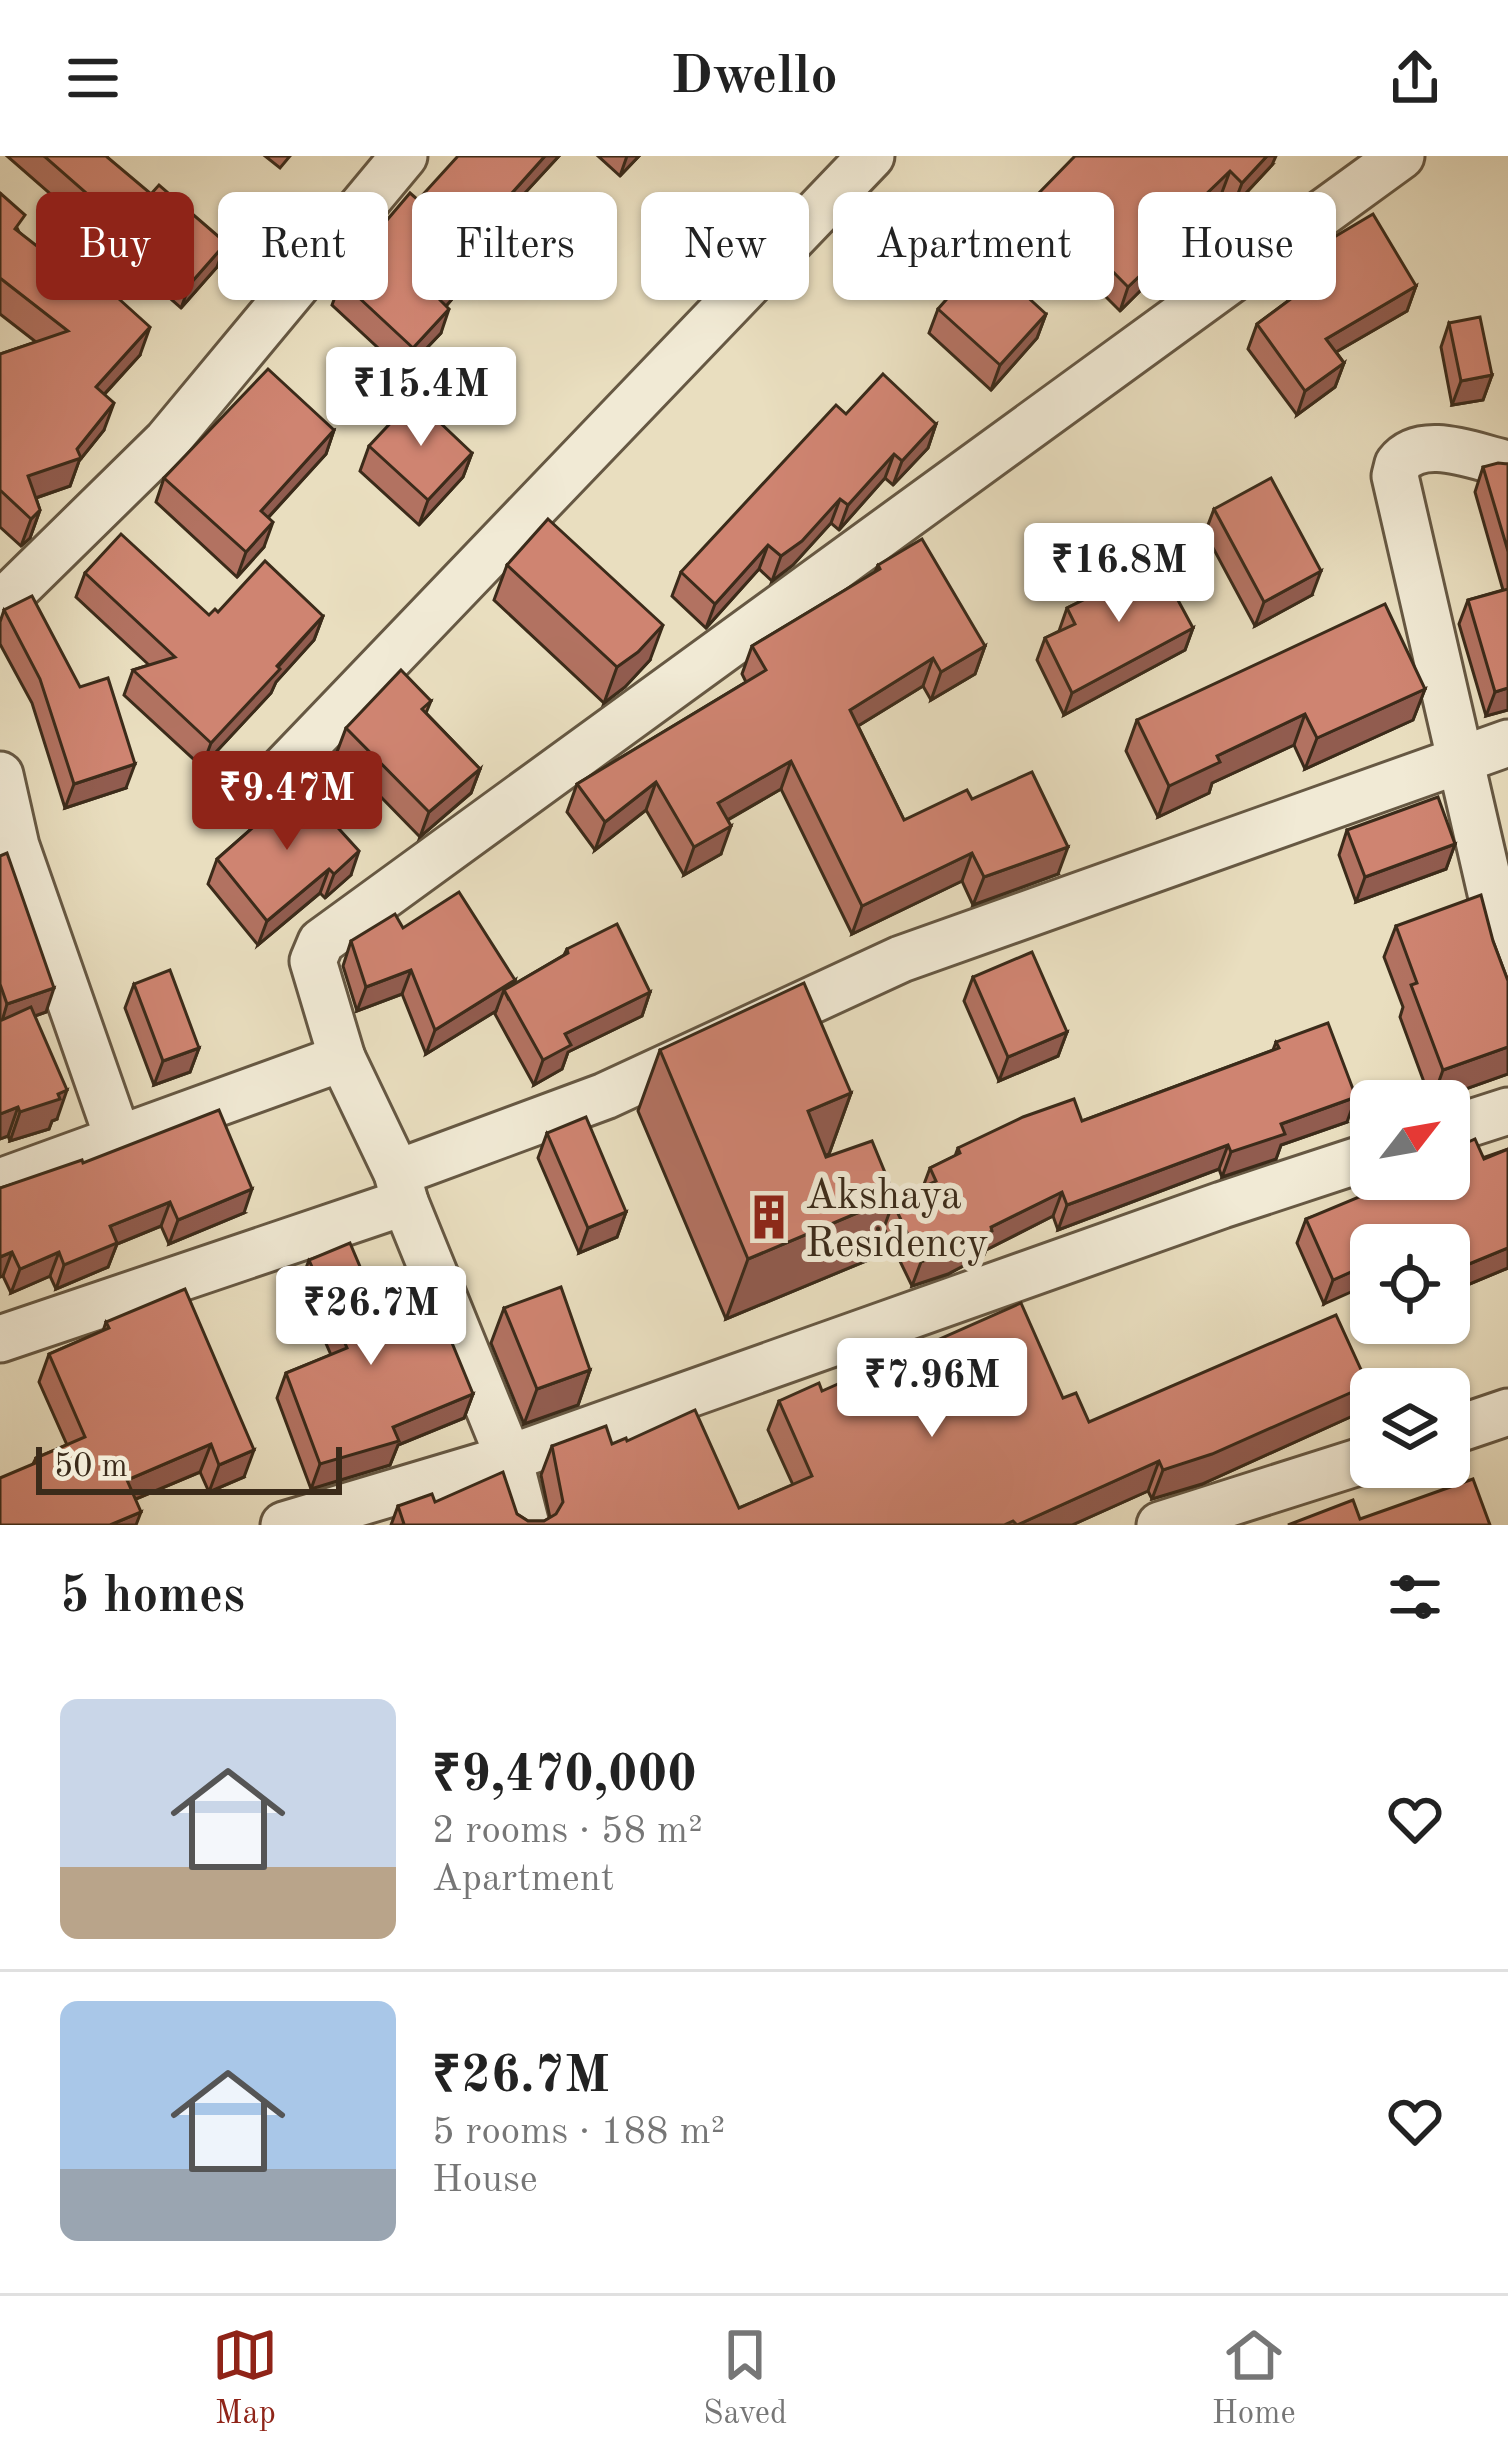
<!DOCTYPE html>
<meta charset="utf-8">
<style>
body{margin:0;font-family:"Old Standard TT",serif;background:#f2f2f2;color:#222;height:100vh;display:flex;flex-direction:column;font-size:45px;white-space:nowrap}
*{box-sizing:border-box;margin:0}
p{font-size:39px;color:#767676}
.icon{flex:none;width:66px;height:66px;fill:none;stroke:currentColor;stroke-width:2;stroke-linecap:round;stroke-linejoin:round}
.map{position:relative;height:1369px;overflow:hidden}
.details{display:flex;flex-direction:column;background:#fff;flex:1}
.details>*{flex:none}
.hud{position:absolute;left:36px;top:36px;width:1437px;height:108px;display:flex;gap:24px}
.needle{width:78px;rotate:59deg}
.tools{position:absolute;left:1350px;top:924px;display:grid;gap:24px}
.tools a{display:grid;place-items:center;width:120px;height:120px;border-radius:18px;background:#fff;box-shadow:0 3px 9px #0004;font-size:60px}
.scale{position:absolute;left:36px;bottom:30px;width:306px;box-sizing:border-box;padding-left:12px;border:6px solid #3b2b1a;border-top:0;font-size:33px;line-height:42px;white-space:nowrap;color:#3b2b1a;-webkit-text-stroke:9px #f1ead5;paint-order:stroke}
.price{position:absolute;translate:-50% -102px;padding:0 27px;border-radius:12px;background:#fff;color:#222;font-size:39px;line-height:78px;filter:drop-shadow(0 3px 6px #0008)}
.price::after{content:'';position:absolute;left:50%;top:72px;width:36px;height:27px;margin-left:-18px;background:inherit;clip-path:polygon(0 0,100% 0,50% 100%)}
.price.current{background:#8f2418;color:#fff}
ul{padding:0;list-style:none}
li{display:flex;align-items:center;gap:36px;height:300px;padding:0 60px}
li+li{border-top:3px solid #e0e0e0}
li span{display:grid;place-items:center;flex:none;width:336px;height:240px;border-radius:18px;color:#555}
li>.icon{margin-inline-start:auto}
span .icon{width:144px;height:144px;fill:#fffc;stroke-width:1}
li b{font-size:51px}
h2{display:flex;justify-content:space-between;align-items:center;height:144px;padding:0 60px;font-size:51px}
.pill{padding:0 42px;border-radius:18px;background:#fff;box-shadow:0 3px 9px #0004;font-size:42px;line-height:108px}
.pill.current{background:#8f2418;color:#fff}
header{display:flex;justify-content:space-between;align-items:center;height:156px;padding:0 60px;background:#fff;font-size:54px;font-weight:600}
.tab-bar{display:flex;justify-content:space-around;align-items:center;height:168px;border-top:3px solid #e0e0e0;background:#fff;font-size:33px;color:#767676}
.tab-bar a{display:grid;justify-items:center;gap:6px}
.tab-bar .current{color:#8f2418}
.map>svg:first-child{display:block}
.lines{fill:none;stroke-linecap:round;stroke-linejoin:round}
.minor-casing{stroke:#665843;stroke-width:51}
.minor{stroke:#f1ead5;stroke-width:45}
.wall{fill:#b27261;stroke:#3b2b1a;stroke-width:3}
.shaded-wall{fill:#915c4f;stroke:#3b2b1a;stroke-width:3}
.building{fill:#cf8471;stroke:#3b2b1a;stroke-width:3}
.labels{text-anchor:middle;stroke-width:12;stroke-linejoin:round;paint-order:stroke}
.poi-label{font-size:42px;fill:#3b2b1a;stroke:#f1ead5;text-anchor:start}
</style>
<header><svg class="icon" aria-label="menu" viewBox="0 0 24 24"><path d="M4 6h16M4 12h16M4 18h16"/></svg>Dwello<svg class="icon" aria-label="share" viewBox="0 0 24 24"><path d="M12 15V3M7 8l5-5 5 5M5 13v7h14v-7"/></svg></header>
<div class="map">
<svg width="1508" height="1369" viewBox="0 0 1508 1369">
<rect width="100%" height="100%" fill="#e9debf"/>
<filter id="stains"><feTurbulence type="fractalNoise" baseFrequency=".00167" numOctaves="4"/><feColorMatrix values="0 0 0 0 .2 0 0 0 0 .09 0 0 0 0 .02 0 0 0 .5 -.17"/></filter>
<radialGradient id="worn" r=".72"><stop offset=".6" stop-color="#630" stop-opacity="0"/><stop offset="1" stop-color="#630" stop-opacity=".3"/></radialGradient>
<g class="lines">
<!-- minor casing -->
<g class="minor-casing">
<g id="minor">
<path d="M1508,308c-33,-7 -86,-31 -110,0l-3,12 113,491"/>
<path d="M0,449l167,-164 237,-285"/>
<path d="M0,619l16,71 103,295"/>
<path d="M273,624l598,-624"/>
<path d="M342,902l-29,-97 8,-19 1080,-786"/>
<path d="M1449,974l59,-19"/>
<path d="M397,1017l208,-77 296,-137 607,-216"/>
<path d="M0,1026l342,-124 55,115 8,29 104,256 17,67"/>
<path d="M0,1183l405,-137"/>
<path d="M1449,1276l59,-20"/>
<path d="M284,1369l225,-67 713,-253 149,-49"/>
<path d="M1160,1369l211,-67"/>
</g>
</g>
<!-- minor -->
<use href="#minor" class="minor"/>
</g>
<!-- wall -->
<g class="wall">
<path d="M7,0h99l111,111 -36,41z"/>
<path d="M265,0h25l-10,12z"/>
<path d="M559,0l-40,43 7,39 -36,39 -11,-10 -33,39 -5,27 -37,39 -72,-67 9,-24 30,-32 5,-16 42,-33z"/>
<path d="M598,0h41l-19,20z"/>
<path d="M1272,9l-39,42 -12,-12 -69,67 -8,25 -24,24 -92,-92 9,-24z"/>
<path d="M0,37l19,39 121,123 -36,40v35l-25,31 -9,25 -34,12 4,12 -10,28 -9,8 -21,-19v-173l36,-12 -36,-28z"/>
<path d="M1309,96l107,34 -9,25 -71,41 8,11 -9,24 -38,28 -49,-66 9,-25 50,-37 -7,-11z"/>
<path d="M938,153l108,5 -9,24 -46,52 -62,-57z"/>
<path d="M1449,167l43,52 -9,25 -31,5 -11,-58z"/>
<path d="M936,268l-8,24 -35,37 -8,-7 -46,52 -8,-7 -38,42 -21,16 -13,-12 -53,59 -34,-32 9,-24z"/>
<path d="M334,274l-8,24 -58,64 -4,29 -27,30 -81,-75 8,-24z"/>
<path d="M369,290l103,7 -9,24 -44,48 -59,-54z"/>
<path d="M1508,308v246l-22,6 -27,-92 9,-24 35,-10 -28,-98 8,-25z"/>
<path d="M1214,353l98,86 -57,31 -50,-93z"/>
<path d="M507,409l143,95 -25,27 -21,16 -110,-103z"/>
<path d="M878,409l107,81 -10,28 -44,26 -8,-14 -65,40 46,94 68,-21 86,75 -85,31 -11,-24 -110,53 -71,-145 -53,31 -7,34 -37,21 -38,-65 -51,40 -28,-38 10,-28 169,-102 -4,-8 10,-28 123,-74z"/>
<path d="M1124,410l69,62 -8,22 -121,65 -27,-55 8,-22 14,-7 8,-23 51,-25z"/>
<path d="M85,417l124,42 9,-3 105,4 -9,24 -38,42 -5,11 -69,74 -78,-72 9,-25 16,-5 -73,-68z"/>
<path d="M4,454l122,178 -61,20 -33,-105 -32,-59v-22z"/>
<path d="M1425,533l-12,31 -108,49 -11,-24 -82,38 -3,10 -51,24 -32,-66 11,-31z"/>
<path d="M431,545l-5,12 54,56 -9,24 -51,44 -83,-85 9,-24z"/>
<path d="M300,630l51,89 -26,23 -5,-5 -62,52 -50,-61 9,-25z"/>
<path d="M1347,674l108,14 -9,25 -90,33 -17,-47z"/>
<path d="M0,700l46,156 -11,4 22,103 -5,2 -3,8 -39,12 -2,-5 -8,3z"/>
<path d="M1396,770l97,15 15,40v93l-77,27 -31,-84 3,-10 -19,-50z"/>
<path d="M403,772l112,52 -2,5 51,-30 3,-6 83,43 -8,24 -74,36 -6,17 -28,16 -39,-71 1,-3 -70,43 -24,-60 -45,17 -14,-45 8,-25z"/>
<path d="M973,821l94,55 -9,24 -59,25 -35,-80z"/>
<path d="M134,828l65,64 -9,24 -36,13 -29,-77z"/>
<path d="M1276,886l71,80 -66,23 -5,14 -54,18 -3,-8 -161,61 -5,-14 -67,34 -2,5 -36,19 -36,12 -28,-58 -11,30 -147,61 -88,-208 22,-61 191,43 -22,61 -3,1v2l69,40 -1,4 29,-14 7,-19 25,-12 3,-8 124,-27 191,-71z"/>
<path d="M547,977l79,79 -9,25 -38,16 -41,-95z"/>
<path d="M1508,993v119l-48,20 -5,-11 -84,-32 -47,59 -27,-61 9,-24z"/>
<path d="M83,1007l161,50 -75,31 -8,-18 -44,18 -9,23 -52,22 -6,-13 -39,17 -8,-17 -3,1v-89z"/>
<path d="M309,1104l77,68 58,12 29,54 -9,24 -66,27 -8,20 -79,24 -34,-91 9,-25 45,-18 -31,-71z"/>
<path d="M504,1152l86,62 -12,35 -54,19 -33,-81z"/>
<path d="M106,1166l138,155 -35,15 -9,-20 -64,27 -103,-35 3,-6 31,-13 -28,-63 10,-28 54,-23z"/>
<path d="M822,1235l241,7 26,24 268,-8 -155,70 -50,15 -4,-8 -76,34h-681l7,-19 37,-4 82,12 11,7h16l6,-3 -9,-43 11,-29 60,-2 15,-3 112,67 54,-23 -25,-55 11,-29z"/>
</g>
<!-- shaded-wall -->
<g class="shaded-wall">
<path d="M545,0h14l-56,61 9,-24z"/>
<path d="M627,0h12l-19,20z"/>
<path d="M1267,0h9l-4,9 -39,42 9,-24z"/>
<path d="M1230,15l-9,24 -86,83 9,-24z"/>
<path d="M535,58l-9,24 -36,39 8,-24z"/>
<path d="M226,87l-9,24 -36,41 9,-24z"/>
<path d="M487,87l-8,24 -48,57 9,-24z"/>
<path d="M1153,107l-9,24 -24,24 8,-24z"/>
<path d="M1416,130l-9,25 -90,52 9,-24z"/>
<path d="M449,153l-8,24 -37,39 9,-24z"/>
<path d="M1046,158l-9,24 -46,52 9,-25z"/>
<path d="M150,171l-10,28 -55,60 11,-28z"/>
<path d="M1344,207l-9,24 -38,28 8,-24z"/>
<path d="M1492,219l-9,25 -31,5 9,-24z"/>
<path d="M114,247l-10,27 -25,31 -9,25 -52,18 10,-28 49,-27z"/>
<path d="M936,268l-8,24 -35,37 9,-24z"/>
<path d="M334,274l-8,24 -74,81 9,-24z"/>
<path d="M472,297l-9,24 -44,48 9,-25z"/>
<path d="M894,298l-9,24 -46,52 9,-25z"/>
<path d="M840,343l-9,24 -38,42 -21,16 9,-25z"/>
<path d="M40,354l-10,28 -9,8 10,-27z"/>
<path d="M273,366l-9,25 -27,30 9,-25z"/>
<path d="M768,389l-9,24 -53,59 9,-24z"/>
<path d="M1321,415l-9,24 -57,31 9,-24z"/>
<path d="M323,460l-9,24 -38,42 -5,11 -69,74 9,-24z"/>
<path d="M663,469l-13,35 -25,27 -21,16 13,-36z"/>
<path d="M1193,472l-8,22 -121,65 8,-22z"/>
<path d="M985,490l-10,28 -44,26 10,-28z"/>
<path d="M933,502l-10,28 -83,51 10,-27z"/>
<path d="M1508,532v22l-22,6 9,-24z"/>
<path d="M1425,533l-12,31 -108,49 12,-31z"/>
<path d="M1305,558l-11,31 -82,38 -3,10 -51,24 11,-31 48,-30z"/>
<path d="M791,605l-10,28 -73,42 10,-28z"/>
<path d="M135,608l-9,24 -61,20 9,-24z"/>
<path d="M480,613l-9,24 -51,44 9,-25z"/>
<path d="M656,626l-10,28 -51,40 10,-28z"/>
<path d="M731,670l-10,28 -37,21 10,-28z"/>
<path d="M1455,688l-9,25 -90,33 9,-25z"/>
<path d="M1068,691l-10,27 -85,31 11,-28z"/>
<path d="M359,695l-8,24 -26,23 9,-24z"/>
<path d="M972,697l-10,28 -110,53 10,-28z"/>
<path d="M329,713l-9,24 -62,52 9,-24z"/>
<path d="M411,814l-9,24 -45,17 9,-24z"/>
<path d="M515,824l-7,18 -4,-8 -8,21 -70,43 9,-24z"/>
<path d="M54,832l-8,24 -46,16 7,-24z"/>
<path d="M650,836l-8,24 -74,36 -6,17 -28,16 9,-25 22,-26z"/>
<path d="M1067,876l-9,24 -59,25 9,-24z"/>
<path d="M1508,891v27l-76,27 11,-31z"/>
<path d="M199,892l-9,24 -36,13 9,-24z"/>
<path d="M67,934l-10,29 -5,2 -3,8 -39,12 10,-29z"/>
<path d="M851,937l-22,61 -43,17 22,-60z"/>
<path d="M1356,941l-9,25 -66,23 -5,14 -54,18 9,-25 50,-28z"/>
<path d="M18,951l-10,29 -8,3v-25z"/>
<path d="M1228,989l-9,24 -161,61 9,-25z"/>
<path d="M252,1033l-8,24 -75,31 9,-24z"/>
<path d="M1062,1036l-9,24 -67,34 -2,5 -36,19 -36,12 9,-24z"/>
<path d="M895,1041l-22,61 -147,61 22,-60z"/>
<path d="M170,1046l-9,24 -44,18 -9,23 -52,22 8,-24 46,-39z"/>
<path d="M626,1056l-9,25 -38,16 9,-25z"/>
<path d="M1508,1092v20l-48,20 9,-24z"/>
<path d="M12,1096l-9,24 -3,1v-20z"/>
<path d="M59,1096l-9,24 -39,17 9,-24z"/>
<path d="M1464,1097l-9,24 -6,3v-21z"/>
<path d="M1371,1107v20l-47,21 9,-24z"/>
<path d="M590,1214l-12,35 -54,19 13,-35z"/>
<path d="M1368,1229l-11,29 -155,70 -50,15 11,-29z"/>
<path d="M473,1238l-9,24 -66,27 -8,20 -79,24 9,-25 73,-37z"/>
<path d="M211,1288l-11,28 -83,35 10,-27z"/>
<path d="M254,1294l-10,27 -35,15 10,-27z"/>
<path d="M1159,1305l-11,30 -76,34h-55z"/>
<path d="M141,1356l-5,13h-26z"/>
</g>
<!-- building -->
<g class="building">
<path d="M44,0h62l45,38 8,-9 67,58 -36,41z"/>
<path d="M458,0h87l-33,37 23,21 -37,39 -11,-10 -47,57 9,9 -36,39 -72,-67 40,-44 -5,-4 34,-40 8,7z"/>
<path d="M1075,0h192l-25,27 -12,-12 -86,83 9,9 -25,24 -91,-92z"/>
<path d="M0,37l25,22 -10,14 54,42 9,-9 72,65 -54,60 18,16 -37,46 4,9 -53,18 12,34 -9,9 -31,-29v-136l68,-23 -68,-53z"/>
<path d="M1373,58l43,72 -90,53 18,24 -39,28 -48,-67 66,-49 -14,-23z"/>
<path d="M984,101l62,57 -46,51 -62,-56z"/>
<path d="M1480,161l12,58 -31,6 -12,-58z"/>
<path d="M268,213l66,61 -73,81 12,11 -27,30 -82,-74z"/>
<path d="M883,218l53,50 -34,37 -8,-7 -46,51 -8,-6 -38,42 -21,15 -13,-11 -53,59 -34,-32 155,-167 10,9z"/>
<path d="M414,242l58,55 -44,47 -59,-54z"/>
<path d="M1498,307l10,1v87l-25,-84z"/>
<path d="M1271,322l50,93 -57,31 -50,-93z"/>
<path d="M548,363l115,106 -25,27 -21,15 -110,-102z"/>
<path d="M121,378l88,81 6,-6 3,3 47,-51 58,55 -46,50 3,3 -69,74 -78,-73 42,-13 -90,-84z"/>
<path d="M922,383l63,107 -44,26 -8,-14 -83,52 54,110 63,-30 5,9 60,-27 36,75 -84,30 -12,-24 -110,53 -71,-145 -73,42 13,23 -37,21 -38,-65 -51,40 -28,-38 189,-114 -14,-24 128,-77 -2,-4z"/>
<path d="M1152,396l41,76 -121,65 -27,-55 30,-14 -8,-16 63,-31 -6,-11z"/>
<path d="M1508,433v99l-13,4 -27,-92z"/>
<path d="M32,440l48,91 28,-9 27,86 -61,20 -34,-105 -36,-69z"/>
<path d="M1385,448l40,85 -108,49 -12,-24 -88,42 3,6 -51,24 -32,-66z"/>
<path d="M401,514l30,31 -9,8 58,60 -51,43 -83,-84z"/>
<path d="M300,630l59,65 -25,23 -5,-5 -62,52 -50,-62z"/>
<path d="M1438,641l17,47 -90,33 -18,-47z"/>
<path d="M7,697l47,135 -47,16 -7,-20v-128z"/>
<path d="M459,736l56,88 -80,50 -24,-60 -45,17 -15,-46 44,-27 8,14z"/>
<path d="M1481,739l12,46 15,40v66l-65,23 -32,-85 6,-2 -21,-57z"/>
<path d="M617,768l33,68 -85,42 6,11 -28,15 -39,-70 64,-37 -1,-4z"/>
<path d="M1032,796l35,80 -59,25 -35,-80z"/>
<path d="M170,814l29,78 -36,13 -29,-77z"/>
<path d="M804,827l47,110 -43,18 18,46 46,-16 23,56 -147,62 -88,-209z"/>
<path d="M31,851l36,83 -9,4 2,5 -40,13 -2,-5 -18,7v-93z"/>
<path d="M1328,867l28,74 -75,27 4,10 -54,18 -3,-7 -161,60 -5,-13 -71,35 1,4 -35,18 -36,13 -29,-61 44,-20 -6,-13 30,-15 -2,-5 65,-31 51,-18 8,22 197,-73 -3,-6z"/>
<path d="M219,954l33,79 -74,31 -8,-18 -60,24 7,17 -53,22 -5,-13 -39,17 -8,-17 -12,5v-69l82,-28 1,3z"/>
<path d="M586,961l40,95 -38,16 -41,-95z"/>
<path d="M1475,983l9,20 24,-10v99l-39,16 -5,-11 -15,6v-14h-78v18l-38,17 -27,-61 96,-40h47v-28z"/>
<path d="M350,1087l36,85 45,-19 13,31 6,-2 23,56 -80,33 6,14 -79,23 -34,-91 61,-25 -38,-88z"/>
<path d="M561,1131l29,83 -53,19 -33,-81z"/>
<path d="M185,1133l69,161 -35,15 -8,-21 -84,36 14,32 -31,13h-110v-47l38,-16 -2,-4 49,-21 -36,-83 60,-26 -3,-6z"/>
<path d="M1021,1147l42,95 13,-5 13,29 247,-107 32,70 -156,69 -49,16 -4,-9 -142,64 -4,-4 -9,4h-602l2,-1 -6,-18 34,-12 3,8 68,-30 14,42 11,7h16l12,-7 7,-12 -11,-56 54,-20 6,18 14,-6 1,3 68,-31 44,98 73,-32 -33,-75 40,-18 3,8z"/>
<path d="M1473,1323l17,46h-202l65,-25 7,19z"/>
</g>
<!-- icons -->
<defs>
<g id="building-bare" transform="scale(3.6)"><path d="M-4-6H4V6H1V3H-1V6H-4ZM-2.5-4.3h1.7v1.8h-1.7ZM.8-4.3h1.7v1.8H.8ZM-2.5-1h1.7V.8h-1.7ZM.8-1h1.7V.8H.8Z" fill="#8f2418" stroke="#f1ead5" stroke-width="2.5" paint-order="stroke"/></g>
</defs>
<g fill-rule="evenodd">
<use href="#building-bare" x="769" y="1061"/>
</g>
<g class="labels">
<!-- poi labels -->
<g class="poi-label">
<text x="805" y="1052">Akshaya<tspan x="805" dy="48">Residency</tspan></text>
</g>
</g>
<rect width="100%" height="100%" filter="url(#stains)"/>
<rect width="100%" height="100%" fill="url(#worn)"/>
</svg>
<div class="tools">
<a><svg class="needle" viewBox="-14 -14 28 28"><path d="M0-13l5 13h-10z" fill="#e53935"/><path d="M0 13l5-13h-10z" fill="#767676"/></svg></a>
<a><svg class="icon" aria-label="locate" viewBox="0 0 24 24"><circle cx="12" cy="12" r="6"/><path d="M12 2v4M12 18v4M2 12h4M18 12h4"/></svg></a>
<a><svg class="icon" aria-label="layers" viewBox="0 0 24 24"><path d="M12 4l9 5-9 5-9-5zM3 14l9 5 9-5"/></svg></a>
</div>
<div class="scale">50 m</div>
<b class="price" style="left:421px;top:293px">₹15.4M</b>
<b class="price" style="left:1119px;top:469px">₹16.8M</b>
<b class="price current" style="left:287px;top:697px">₹9.47M</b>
<b class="price" style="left:371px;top:1212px">₹26.7M</b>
<b class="price" style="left:932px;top:1284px">₹7.96M</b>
<div class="hud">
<a class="pill current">Buy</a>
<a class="pill">Rent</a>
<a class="pill">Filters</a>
<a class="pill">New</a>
<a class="pill">Apartment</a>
<a class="pill">House</a>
</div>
</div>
<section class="details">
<h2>5 homes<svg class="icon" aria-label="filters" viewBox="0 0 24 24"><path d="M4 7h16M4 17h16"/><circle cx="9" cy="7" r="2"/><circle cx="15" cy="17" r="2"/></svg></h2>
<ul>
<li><span style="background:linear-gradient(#c9d6e8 70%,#b9a48a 0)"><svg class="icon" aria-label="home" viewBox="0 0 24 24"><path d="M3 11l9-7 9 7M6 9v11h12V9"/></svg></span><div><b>₹9,470,000</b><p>2 rooms · 58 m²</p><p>Apartment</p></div><svg class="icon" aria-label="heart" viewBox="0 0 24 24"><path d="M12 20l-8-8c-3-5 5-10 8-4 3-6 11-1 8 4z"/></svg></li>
<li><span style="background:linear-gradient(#a9c7e8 70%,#9aa5b1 0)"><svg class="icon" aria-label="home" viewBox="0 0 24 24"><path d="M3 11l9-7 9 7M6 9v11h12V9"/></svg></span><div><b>₹26.7M</b><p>5 rooms · 188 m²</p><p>House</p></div><svg class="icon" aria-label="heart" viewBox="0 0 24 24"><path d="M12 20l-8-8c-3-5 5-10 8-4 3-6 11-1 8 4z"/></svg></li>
</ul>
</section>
<nav class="tab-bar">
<a class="current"><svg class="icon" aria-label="map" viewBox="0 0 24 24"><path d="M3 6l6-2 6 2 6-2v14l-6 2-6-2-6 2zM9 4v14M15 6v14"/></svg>Map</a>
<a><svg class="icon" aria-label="saved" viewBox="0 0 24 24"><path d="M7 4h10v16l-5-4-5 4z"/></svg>Saved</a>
<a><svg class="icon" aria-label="home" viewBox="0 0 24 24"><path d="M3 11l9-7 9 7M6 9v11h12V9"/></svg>Home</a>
</nav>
